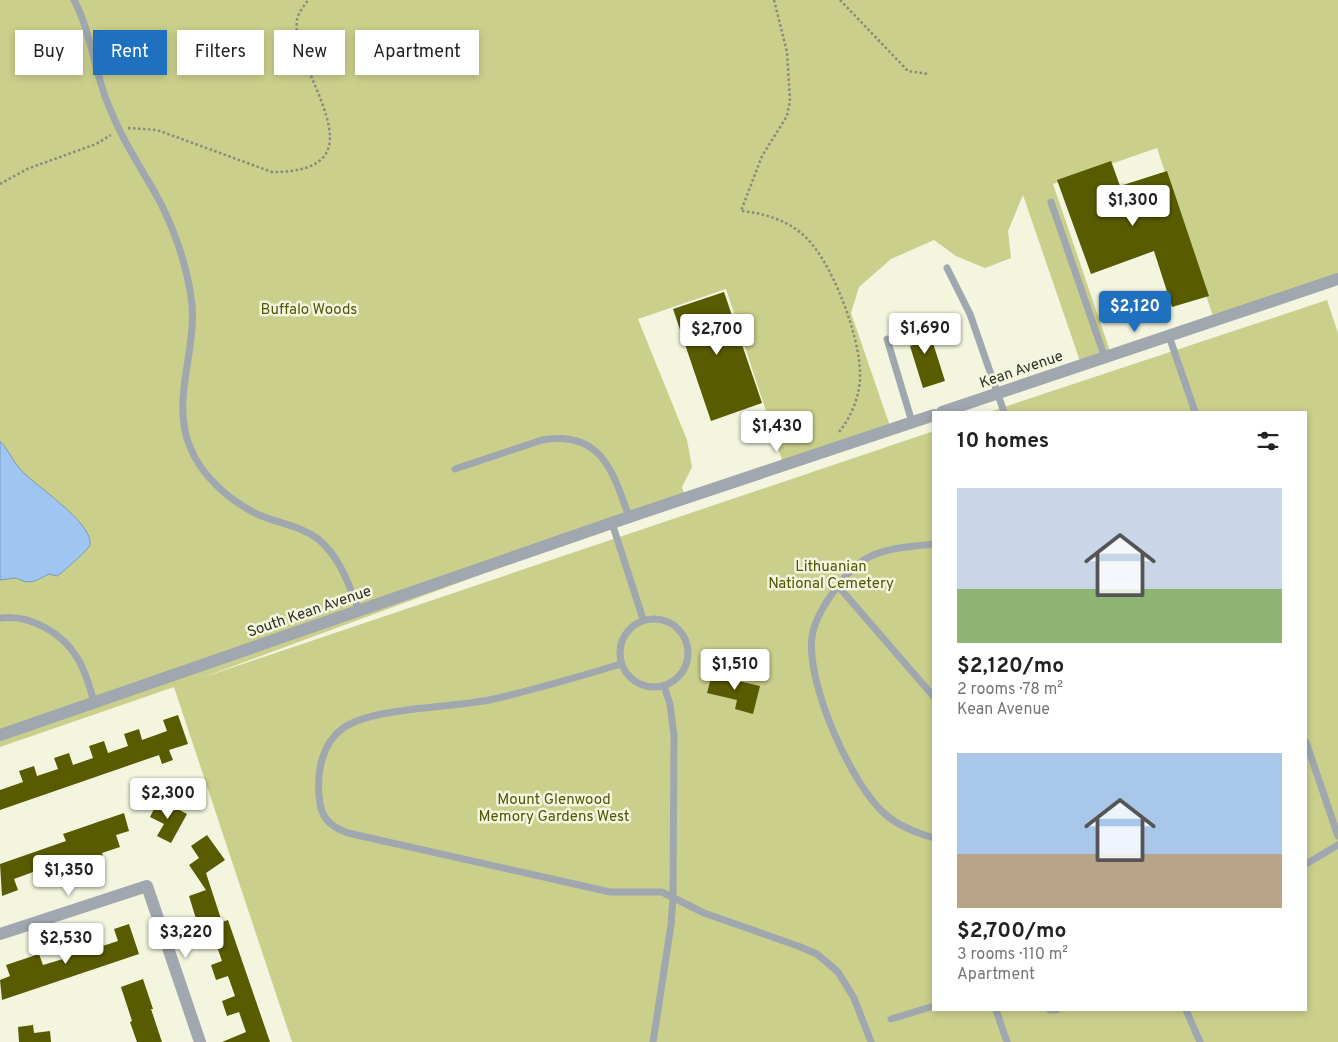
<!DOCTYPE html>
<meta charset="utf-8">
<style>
body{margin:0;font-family:Overpass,sans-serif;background:#f2f2f2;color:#222;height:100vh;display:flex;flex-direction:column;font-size:19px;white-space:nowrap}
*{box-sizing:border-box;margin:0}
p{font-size:16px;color:#767676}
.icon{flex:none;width:28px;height:28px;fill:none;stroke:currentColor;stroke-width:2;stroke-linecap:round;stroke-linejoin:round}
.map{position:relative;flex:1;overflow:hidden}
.sheet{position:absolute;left:932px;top:411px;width:375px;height:600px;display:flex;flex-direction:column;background:#fff;border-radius:0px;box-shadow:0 2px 8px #0003}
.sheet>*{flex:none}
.hud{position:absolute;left:15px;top:30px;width:475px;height:45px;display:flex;gap:10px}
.price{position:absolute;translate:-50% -42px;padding:0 11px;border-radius:5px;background:#fff;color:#222;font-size:16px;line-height:32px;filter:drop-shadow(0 1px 2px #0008)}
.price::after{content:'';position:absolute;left:50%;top:30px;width:15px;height:11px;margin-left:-8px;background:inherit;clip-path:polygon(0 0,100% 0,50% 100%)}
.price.on{background:#1f71c0;color:#fff}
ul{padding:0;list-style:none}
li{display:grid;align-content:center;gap:10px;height:265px;padding:0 25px}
li span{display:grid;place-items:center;height:155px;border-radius:0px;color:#555}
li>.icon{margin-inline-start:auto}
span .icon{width:90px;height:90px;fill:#fffc;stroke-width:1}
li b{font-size:21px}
h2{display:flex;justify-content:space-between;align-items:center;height:60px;padding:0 25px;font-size:21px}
.chip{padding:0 18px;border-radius:0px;background:#fff;box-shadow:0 2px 8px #0003;font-size:18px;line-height:45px}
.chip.on{background:#1f71c0;color:#fff}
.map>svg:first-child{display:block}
.green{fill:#cacf8b}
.water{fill:#9fc6f3;stroke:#7d99b6}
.building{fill:#585b00}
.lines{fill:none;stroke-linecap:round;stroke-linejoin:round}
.path{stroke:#898b7b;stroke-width:2.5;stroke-dasharray:2.5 2.5;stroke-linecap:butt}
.service{stroke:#a0a7ae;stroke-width:7}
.minor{stroke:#a0a7ae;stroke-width:12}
.tertiary{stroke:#a0a7ae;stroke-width:12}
.labels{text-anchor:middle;stroke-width:5;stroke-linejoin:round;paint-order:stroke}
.park-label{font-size:15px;fill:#535606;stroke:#f3f5de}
.street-label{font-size:15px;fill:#2e2f26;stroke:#f3f5de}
</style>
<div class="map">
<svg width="1338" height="1042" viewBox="0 0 1338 1042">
<rect width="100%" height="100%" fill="#f3f5de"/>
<!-- green -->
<path class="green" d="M0,0h1338v276l-124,43 -57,-171 -104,36 58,170 -30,10 -58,-169 -15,36 3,27 -26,10 -29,-12 -22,-16 -43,19 -32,28 -8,26 40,116 -107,37 -58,-177 -88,30 49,121 5,27 -10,20 4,12 7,-3 -492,182 733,-247v579h372v-598h-317l338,-112 11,33v709h-1046l-118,-355 -174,60z"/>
<!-- water -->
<path class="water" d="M0,441c8,8 12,19 20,28 14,16 74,54 70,76 -1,4 -28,28 -33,31l-8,-2 -14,7 -9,1 -10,-4 -16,2z"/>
<!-- building -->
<g class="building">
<path d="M1111,161l9,25 47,-15 42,125 -37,11 -18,-56 -63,23 -34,-94z"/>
<path d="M724,292l38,111 -51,18 -38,-112z"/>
<path d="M926,321l19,60 -22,7 -13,-42 3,-1 -5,-18z"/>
<path d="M713,671l22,5 -1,4 26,6 -7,28 -18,-5 2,-9 -30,-7z"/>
<path d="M178,715l10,29 -19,6 4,10 -11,4 -3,-9 -159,55v-20l23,-8 -4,-11 15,-5 3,10 21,-7 -4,-11 15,-5 4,12 20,-7 -4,-12 15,-5 4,12 20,-7 -4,-12 15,-5 3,11 25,-9 -4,-11z"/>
<path d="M159,799l28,15 -16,29 -14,-7 7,-12 -14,-7z"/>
<path d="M124,813l5,18 -13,4 4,12 -18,6 3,9 -16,5 -4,-12 -36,12 4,11 -16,6 -4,-12 -19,7 4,11 -16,6 -2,-32 66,-23 -3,-7z"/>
<path d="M207,835l18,25 -19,13 16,49 6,-2 42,122h-48l24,-10 -7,-20 -12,4 -5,-15 13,-5 -7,-20 -12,4 -5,-15 11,-4 -7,-20 -11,4 -15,-49 17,-6 -17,-25 10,-7 -8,-12z"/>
<path d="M129,924l10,30 -137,46 -2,-20 10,-4 -4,-11 33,-11 4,11 20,-6 -3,-11 14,-5 4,11 40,-13 -4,-12z"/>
<path d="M143,979l10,30h-2l11,33h-25l-7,-20 2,-1 -11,-34z"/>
<path d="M33,1025l1,8 16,-2 1,11h-32l-1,-15z"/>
</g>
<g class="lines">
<!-- path -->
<g class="path">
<path d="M774,0l13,52 3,49 -3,15 -25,40 -21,55c21,2 43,8 60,22 30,24 58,101 59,139 1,21 -8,44 -21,60"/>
<path d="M840,0l68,71 20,3"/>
<path d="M128,128l29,2 115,42c118,0 18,-101 25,-152 1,-7 7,-14 11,-20"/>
<path d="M0,184l27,-15 69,-25 15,-9"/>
</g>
<!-- service -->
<g class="service">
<path d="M74,0c17,32 20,70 34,104 12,31 29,58 46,87 19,33 34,76 38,114 4,48 -21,96 -2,142 12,30 40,54 69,68 19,8 42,11 59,24 22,18 31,46 41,72"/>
<path d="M1051,202l54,156"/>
<path d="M947,268l23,46 34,98"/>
<path d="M1169,336l26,76"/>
<path d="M887,339l25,83"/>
<path d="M455,469l87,-29c59,-10 71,31 87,77"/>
<path d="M612,523l31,96"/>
<path d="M934,544c-23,3 -50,3 -70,16 -20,13 -49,53 -52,77 -6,46 39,148 74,178 14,12 31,18 48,23"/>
<path d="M838,586l96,111"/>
<path d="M0,618c30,-4 63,15 78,41 8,13 12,29 16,43"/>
<circle cx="654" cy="653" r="34"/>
<path d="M621,664c-43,13 -87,26 -132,36 -38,8 -118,7 -147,29 -20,15 -25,42 -23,66 1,21 9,31 29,38l262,59h52l42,21 94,33 19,8 21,18 16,26 17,44"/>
<path d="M1306,742l32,94"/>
<path d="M1306,864l32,-19"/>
<path d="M996,1010l11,32"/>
<path d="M1050,1010h6"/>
<path d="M1186,1010l14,32"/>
<path d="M891,1019l43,-13"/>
<path d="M653,1042l18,-117 2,-27 1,-162 -4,-32 -6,-18"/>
</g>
<!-- minor -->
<g class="minor">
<path d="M942,412l396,-133"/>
<path d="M629,517l305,-102"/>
<path d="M0,934l147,-48 53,156"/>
</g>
<!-- tertiary -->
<path class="tertiary" d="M0,735l629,-218"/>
</g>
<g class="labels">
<!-- park labels -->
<g class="park-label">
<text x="309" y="314">Buffalo Woods</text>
<text x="831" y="571">Lithuanian<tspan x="831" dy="17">National Cemetery</tspan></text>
<text x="554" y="804">Mount Glenwood<tspan x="554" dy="17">Memory Gardens West</tspan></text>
</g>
<!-- street labels -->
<g class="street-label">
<text transform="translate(1021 369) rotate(-19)" y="5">Kean Avenue</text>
<text transform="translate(309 611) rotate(-19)" y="5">South Kean Avenue</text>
</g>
</g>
</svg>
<b class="price" style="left:1133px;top:227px">$1,300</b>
<b class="price on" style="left:1135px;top:333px">$2,120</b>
<b class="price" style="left:925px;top:355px">$1,690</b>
<b class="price" style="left:717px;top:356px">$2,700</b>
<b class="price" style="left:777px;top:453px">$1,430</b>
<b class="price" style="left:735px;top:691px">$1,510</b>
<b class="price" style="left:168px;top:820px">$2,300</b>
<b class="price" style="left:69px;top:897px">$1,350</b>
<b class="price" style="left:186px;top:959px">$3,220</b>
<b class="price" style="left:66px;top:965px">$2,530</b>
<div class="hud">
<a class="chip">Buy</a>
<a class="chip on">Rent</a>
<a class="chip">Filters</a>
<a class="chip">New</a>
<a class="chip">Apartment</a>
</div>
<section class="sheet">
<h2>10 homes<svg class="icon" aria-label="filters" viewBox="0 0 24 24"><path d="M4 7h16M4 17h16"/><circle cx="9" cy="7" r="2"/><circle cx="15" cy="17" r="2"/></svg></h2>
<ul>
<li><span style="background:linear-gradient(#c9d6e8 65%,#8fb573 0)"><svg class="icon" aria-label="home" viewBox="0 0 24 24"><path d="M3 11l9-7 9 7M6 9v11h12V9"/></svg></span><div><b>$2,120/mo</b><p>2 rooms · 78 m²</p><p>Kean Avenue</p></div></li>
<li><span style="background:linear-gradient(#a9c7e8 65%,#b9a48a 0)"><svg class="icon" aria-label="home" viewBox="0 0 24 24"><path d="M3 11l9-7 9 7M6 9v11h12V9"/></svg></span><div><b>$2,700/mo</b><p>3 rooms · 110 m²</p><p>Apartment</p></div></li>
</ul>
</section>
</div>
